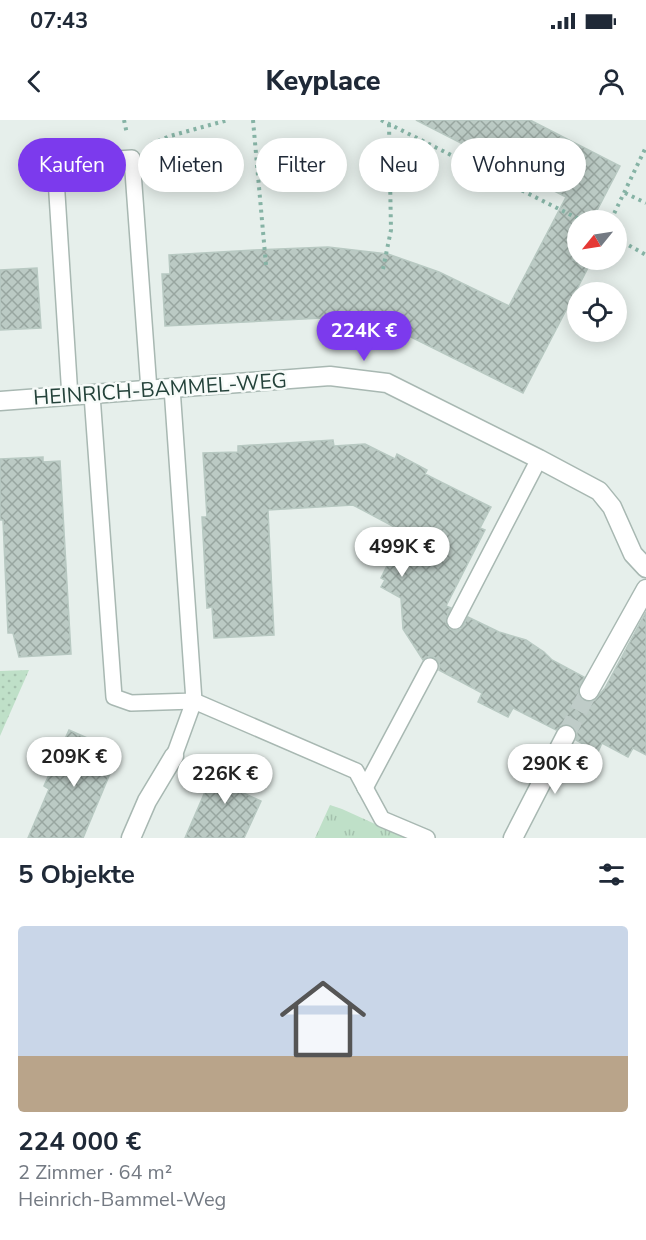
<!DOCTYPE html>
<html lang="de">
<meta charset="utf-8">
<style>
body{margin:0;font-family:"Nunito Sans",sans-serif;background:#f2f2f3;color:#1f2937;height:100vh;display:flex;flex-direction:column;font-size:22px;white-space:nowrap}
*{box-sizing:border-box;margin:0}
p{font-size:20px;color:#747a83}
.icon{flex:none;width:33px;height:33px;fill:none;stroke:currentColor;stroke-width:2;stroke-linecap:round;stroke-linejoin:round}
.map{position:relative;height:718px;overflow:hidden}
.sheet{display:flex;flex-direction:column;background:#fff;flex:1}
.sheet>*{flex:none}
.hud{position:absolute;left:18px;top:18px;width:610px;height:54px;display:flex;gap:12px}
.needle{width:39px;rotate:240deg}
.buttons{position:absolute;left:567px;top:90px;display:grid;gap:12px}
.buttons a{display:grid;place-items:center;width:60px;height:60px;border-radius:50%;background:#fff;box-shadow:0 3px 15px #0003;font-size:30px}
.price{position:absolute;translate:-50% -51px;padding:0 14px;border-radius:21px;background:#fff;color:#222;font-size:20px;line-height:39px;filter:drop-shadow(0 2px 3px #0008)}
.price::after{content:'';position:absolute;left:50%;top:36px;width:18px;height:14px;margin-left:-9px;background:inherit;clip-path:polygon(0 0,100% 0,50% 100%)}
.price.current{background:#7c3aed;color:#fff}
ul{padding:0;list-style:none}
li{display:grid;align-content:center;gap:12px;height:318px;padding:0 18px}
li span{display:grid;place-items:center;height:186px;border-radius:6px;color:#555}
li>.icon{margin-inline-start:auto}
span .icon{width:108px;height:108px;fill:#fffc;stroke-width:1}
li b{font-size:26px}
h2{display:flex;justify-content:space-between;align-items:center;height:72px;padding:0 18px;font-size:26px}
.pill{padding:0 21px;border-radius:27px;background:#fff;box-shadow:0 3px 15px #0003;font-size:21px;line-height:54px}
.pill.current{background:#7c3aed;color:#fff}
.status{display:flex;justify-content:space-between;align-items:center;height:42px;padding:0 30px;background:#fff;direction:ltr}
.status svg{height:16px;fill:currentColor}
header{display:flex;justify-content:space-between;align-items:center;height:78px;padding:0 18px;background:#fff;font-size:27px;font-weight:800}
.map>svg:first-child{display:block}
.grass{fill:url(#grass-dots)}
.park{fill:url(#park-tufts)}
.building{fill:url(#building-cross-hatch);stroke:#b8c9c2;stroke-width:1.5}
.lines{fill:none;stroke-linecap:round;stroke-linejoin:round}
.minor-tunnel{stroke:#bfccc8;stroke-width:18;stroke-dasharray:18 9;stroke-linecap:butt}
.service-casing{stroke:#a8b8b2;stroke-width:18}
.minor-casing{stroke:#a8b8b2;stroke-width:21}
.path{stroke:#86b3a5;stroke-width:4;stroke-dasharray:3 4.5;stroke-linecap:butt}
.service{stroke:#fff;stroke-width:15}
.minor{stroke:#fff;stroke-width:18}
.labels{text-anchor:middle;stroke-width:5;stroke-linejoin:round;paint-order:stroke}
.street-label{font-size:21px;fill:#24423a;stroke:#f7fbf9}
</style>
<div class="status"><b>07:43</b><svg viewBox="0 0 49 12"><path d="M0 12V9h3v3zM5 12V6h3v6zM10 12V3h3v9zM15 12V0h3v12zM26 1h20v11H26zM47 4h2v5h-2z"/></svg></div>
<header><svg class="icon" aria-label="back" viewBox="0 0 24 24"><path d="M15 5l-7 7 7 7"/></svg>Keyplace<svg class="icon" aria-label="person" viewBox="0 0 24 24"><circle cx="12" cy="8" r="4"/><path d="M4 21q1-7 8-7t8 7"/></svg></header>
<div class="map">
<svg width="646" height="718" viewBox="0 0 646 718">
<defs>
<pattern id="grass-dots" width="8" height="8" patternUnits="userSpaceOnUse" patternTransform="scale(1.5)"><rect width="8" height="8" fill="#bfe0c8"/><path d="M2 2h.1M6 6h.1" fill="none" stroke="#a4c1ad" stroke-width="1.8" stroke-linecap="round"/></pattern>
<pattern id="park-tufts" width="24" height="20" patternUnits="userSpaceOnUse" patternTransform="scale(1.5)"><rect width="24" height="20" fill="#bfe0c8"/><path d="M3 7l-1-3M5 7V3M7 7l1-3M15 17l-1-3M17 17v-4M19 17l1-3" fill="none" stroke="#a4c1ad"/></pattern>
<pattern id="building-cross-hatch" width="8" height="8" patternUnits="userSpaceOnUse" patternTransform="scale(1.5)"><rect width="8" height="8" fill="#bbcac4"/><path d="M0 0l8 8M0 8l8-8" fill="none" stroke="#98a6a0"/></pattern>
</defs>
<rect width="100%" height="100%" fill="#e6efeb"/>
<!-- grass -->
<path class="grass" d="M29,550l-29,66v-65z"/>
<!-- park -->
<path class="park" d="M330,685l12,4 64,29h-91z"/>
<!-- building -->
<g class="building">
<path d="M416,0h114l90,46 -28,54h-14v29l-6,11h20l-69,133 -116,-58 -40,-12 -44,-5 -158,8 -3,-52h8l-1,-19 85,-5 74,-3 60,7 51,18 70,34 57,-109z"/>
<path d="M37,148l4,60 -41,2v-60z"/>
<path d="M333,320l1,6 31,-2 30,15 2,-5 30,16 -2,4 66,33 -11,21 5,2 -39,76 5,2 -6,13 5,8 5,2 6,-2 7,-12 31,15 27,8 18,12 8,8 32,17 -6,15 5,8 7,2 5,-2 10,-12 41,-76v143l-13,-7 -5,9 -26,-14 -4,9 -22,-12 1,-6 -5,-9 -7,-1 -9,6 -43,-22 -5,9 -30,-15 4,-9 -43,-23 1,-5 -5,-7 -6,-2 -6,4 -20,-31 -2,-31 -20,-11 4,-7 -4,-2 23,-46 -51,-27 -85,5 6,125 -60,3 -2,-31 -5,1 -5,-91h5l-4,-64 35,-1v-6z"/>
<path d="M43,337v5l17,-1 11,193 -52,3 -6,-24h-5l-5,-113h-3v-61z"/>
<path d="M69,610l50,22 -36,86h-55l21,-49 -5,-3z"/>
<path d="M221,635l28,13 -10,23 22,10 -17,37h-59z"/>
</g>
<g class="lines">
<!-- minor-tunnel -->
<path class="minor-tunnel" d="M566,615l23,-44"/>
<!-- service casing -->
<g class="service-casing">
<g id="service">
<path d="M92,275l22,302 17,6 63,-2 -22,-313"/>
<path d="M70,277l-15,-234 77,-5 17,232"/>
<path d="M455,501l84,-162"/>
<path d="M174,636l20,-55 162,70 26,48 45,19"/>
<path d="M365,668l65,-122"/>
</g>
</g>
<!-- minor casing -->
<g class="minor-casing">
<g id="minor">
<path d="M0,281l330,-25 57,7 152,76 60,32 13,16 21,47 13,14"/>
<path d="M589,571l57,-102"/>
<path d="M131,718l16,-37 27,-45"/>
<path d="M513,718l53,-103"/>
</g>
</g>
<!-- path -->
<g class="path">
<path d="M124,0l3,14"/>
<path d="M253,0l13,145"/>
<path d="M381,0l200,100"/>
<path d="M151,24l19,-8 58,-16"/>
<path d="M625,73l21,10"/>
<path d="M611,100l35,-73"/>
<path d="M616,118l30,17"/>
<path d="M383,149l8,-39 -2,-106"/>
</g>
<!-- service -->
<use href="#service" class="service"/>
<!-- minor -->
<use href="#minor" class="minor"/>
</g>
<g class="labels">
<!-- street labels -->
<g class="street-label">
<text transform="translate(160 269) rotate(-4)" y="7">HEINRICH-BAMMEL-WEG</text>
</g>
</g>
</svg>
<div class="buttons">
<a><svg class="needle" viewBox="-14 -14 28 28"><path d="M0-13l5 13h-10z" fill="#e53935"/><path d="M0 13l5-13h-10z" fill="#747a83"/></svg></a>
<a><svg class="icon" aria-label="locate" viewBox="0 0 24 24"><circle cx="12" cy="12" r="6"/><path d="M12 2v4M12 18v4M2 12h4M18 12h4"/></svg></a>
</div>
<b class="price current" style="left:364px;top:242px">224K €</b>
<b class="price" style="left:402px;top:458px">499K €</b>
<b class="price" style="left:74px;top:668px">209K €</b>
<b class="price" style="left:555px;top:675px">290K €</b>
<b class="price" style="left:225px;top:685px">226K €</b>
<div class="hud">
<a class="pill current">Kaufen</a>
<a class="pill">Mieten</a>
<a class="pill">Filter</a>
<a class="pill">Neu</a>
<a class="pill">Wohnung</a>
</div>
</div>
<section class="sheet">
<h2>5 Objekte<svg class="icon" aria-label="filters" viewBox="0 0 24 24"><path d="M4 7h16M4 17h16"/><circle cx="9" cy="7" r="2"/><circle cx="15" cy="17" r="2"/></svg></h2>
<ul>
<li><span style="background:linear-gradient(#c9d6e8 70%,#b9a48a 0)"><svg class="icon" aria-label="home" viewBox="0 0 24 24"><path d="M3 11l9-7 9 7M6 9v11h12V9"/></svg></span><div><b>224 000 €</b><p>2 Zimmer · 64 m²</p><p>Heinrich-Bammel-Weg</p></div></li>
</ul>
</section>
